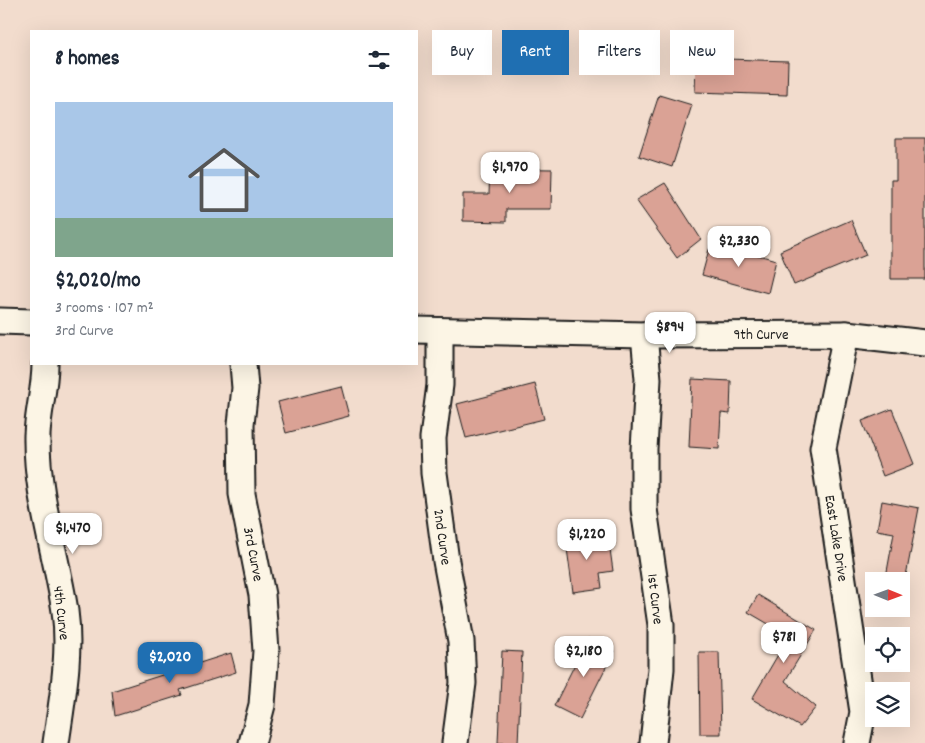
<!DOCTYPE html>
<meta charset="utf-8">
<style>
body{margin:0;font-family:Dekko,sans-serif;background:#f6f6f7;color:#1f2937;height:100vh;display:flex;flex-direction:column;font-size:19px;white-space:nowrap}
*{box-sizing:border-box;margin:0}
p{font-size:16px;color:#747a83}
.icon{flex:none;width:28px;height:28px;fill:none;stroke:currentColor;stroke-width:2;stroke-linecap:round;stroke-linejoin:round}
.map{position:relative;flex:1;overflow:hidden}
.drawer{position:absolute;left:30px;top:30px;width:388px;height:335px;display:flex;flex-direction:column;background:#fff;border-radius:0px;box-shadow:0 5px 20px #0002}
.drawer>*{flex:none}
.guide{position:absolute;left:432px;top:30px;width:418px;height:45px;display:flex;gap:10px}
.needle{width:32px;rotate:91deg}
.fabs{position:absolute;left:865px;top:572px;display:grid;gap:10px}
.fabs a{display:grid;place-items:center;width:45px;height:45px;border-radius:0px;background:#fff;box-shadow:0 5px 20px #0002;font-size:25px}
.price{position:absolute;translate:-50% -42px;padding:0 11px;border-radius:10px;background:#fff;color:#222;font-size:16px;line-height:32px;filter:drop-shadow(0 1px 2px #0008)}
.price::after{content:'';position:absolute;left:50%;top:30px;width:15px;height:11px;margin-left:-8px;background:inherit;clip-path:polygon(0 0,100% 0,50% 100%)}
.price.active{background:#1f6fb2;color:#fff}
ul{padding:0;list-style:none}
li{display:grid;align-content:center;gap:10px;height:265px;padding:0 25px}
li span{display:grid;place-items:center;height:155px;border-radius:0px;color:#555}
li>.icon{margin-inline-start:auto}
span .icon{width:90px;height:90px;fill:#fffc;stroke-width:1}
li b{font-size:21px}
h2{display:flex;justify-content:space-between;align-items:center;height:60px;padding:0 25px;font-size:21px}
.pill{padding:0 18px;border-radius:0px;background:#fff;box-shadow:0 5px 20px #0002;font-size:18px;line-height:45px}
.pill.active{background:#1f6fb2;color:#fff}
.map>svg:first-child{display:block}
.building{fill:#daa295;stroke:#1c1c1c}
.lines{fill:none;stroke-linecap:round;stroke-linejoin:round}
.minor-casing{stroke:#1c1c1c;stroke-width:29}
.minor{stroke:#fcf5e5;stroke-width:25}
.labels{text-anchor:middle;stroke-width:4;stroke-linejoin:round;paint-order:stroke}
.street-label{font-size:15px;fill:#1c1c1c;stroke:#fcf5e5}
</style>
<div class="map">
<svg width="925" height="743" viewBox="0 0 925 743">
<rect width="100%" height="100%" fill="#f2dccd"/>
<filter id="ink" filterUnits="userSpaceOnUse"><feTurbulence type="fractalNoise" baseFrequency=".02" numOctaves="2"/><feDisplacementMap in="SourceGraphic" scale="10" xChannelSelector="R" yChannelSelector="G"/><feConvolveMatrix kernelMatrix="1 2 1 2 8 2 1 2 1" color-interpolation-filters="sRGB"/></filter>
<g filter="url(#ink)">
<!-- building -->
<g class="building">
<path d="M696,58l92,3 -1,34 -92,-3z"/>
<path d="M659,95l33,10 -20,62 -33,-11z"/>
<path d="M896,138h29v141h-34v-99h5z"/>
<path d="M490,168l62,1 -1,40h-45v13l-43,-1v-27h26z"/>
<path d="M665,183l36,56 -24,19 -41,-58z"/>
<path d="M851,220l15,35 -72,30 -14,-34z"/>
<path d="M711,242l65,18 -8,33 -66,-18z"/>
<path d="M692,379l39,2 -1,33 -9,-1 -2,36 -30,-2z"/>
<path d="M535,384l9,35 -78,19 -9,-34z"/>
<path d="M341,386l8,30 -63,17 -8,-31z"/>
<path d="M892,409l22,55 -31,12 -21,-55z"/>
<path d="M882,501l37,7 -14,73 -19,-4 8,-44 -17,-3z"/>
<path d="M592,530l2,14 15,-2 4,29 -13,2 2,15 -29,4 -8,-58z"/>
<path d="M758,595l58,35 -31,51 31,26 -16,20 -48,-28 37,-63 -41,-24z"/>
<path d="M588,638l26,13 -34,68 -26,-13z"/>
<path d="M502,651l20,1 -4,91h-20z"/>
<path d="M699,652h20l2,82h-21z"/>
<path d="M231,653l5,19 -56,18 2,5 -67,21 -3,-25z"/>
</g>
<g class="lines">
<!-- minor casing -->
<g class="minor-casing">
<g id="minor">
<path d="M0,321l31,1"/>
<path d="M416,330l228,5 202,-1 79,9"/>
<path d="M440,331v54l-7,53 1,35 12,88 15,80 2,42 -8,60"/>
<path d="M846,334l-23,114 40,264 -6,31"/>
<path d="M644,335l4,44 -4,70v60l17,116v44l-8,74"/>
<path d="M45,364c0,24 -7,47 -8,71 -1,60 19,117 28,176 6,43 -3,89 -9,132"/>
<path d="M243,364l2,24 -4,36 1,70 20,101 4,56 -4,54 -10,38"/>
</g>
</g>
<!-- minor -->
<use href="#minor" class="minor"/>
</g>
</g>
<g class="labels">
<!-- street labels -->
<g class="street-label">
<text x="761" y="339">9th Curve</text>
<text transform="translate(443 537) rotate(82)" y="5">2nd Curve</text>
<text transform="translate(837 538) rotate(81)" y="5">East Lake Drive</text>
<text transform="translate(254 554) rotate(79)" y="5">3rd Curve</text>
<text transform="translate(656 599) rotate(83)" y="5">1st Curve</text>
<text transform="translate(62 613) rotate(83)" y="5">4th Curve</text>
</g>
</g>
</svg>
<div class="fabs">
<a><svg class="needle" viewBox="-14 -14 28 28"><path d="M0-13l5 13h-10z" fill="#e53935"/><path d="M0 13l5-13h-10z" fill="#747a83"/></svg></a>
<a><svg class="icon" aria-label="locate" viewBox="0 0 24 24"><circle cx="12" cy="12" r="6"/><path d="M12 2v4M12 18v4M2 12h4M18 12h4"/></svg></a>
<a><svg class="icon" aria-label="layers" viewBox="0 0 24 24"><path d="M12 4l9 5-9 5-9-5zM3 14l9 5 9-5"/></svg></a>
</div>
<b class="price" style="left:510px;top:194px">$1,970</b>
<b class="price" style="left:739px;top:268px">$2,330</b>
<b class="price" style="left:670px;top:354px">$894</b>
<b class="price" style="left:73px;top:555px">$1,470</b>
<b class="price" style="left:587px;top:561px">$1,220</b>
<b class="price" style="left:784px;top:664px">$781</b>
<b class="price" style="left:584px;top:678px">$2,180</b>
<b class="price active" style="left:170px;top:684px">$2,020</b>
<div class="guide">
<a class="pill">Buy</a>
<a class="pill active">Rent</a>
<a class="pill">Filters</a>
<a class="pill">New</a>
</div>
<section class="drawer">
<h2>8 homes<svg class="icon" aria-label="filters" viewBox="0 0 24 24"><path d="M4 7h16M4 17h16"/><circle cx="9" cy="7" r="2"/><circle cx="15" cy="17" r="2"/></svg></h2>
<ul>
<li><span style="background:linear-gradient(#a9c7e8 75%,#7fa58c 0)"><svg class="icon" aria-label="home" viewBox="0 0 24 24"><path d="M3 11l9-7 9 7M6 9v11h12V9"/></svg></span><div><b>$2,020/mo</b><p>3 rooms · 107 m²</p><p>3rd Curve</p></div></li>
</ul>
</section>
</div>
